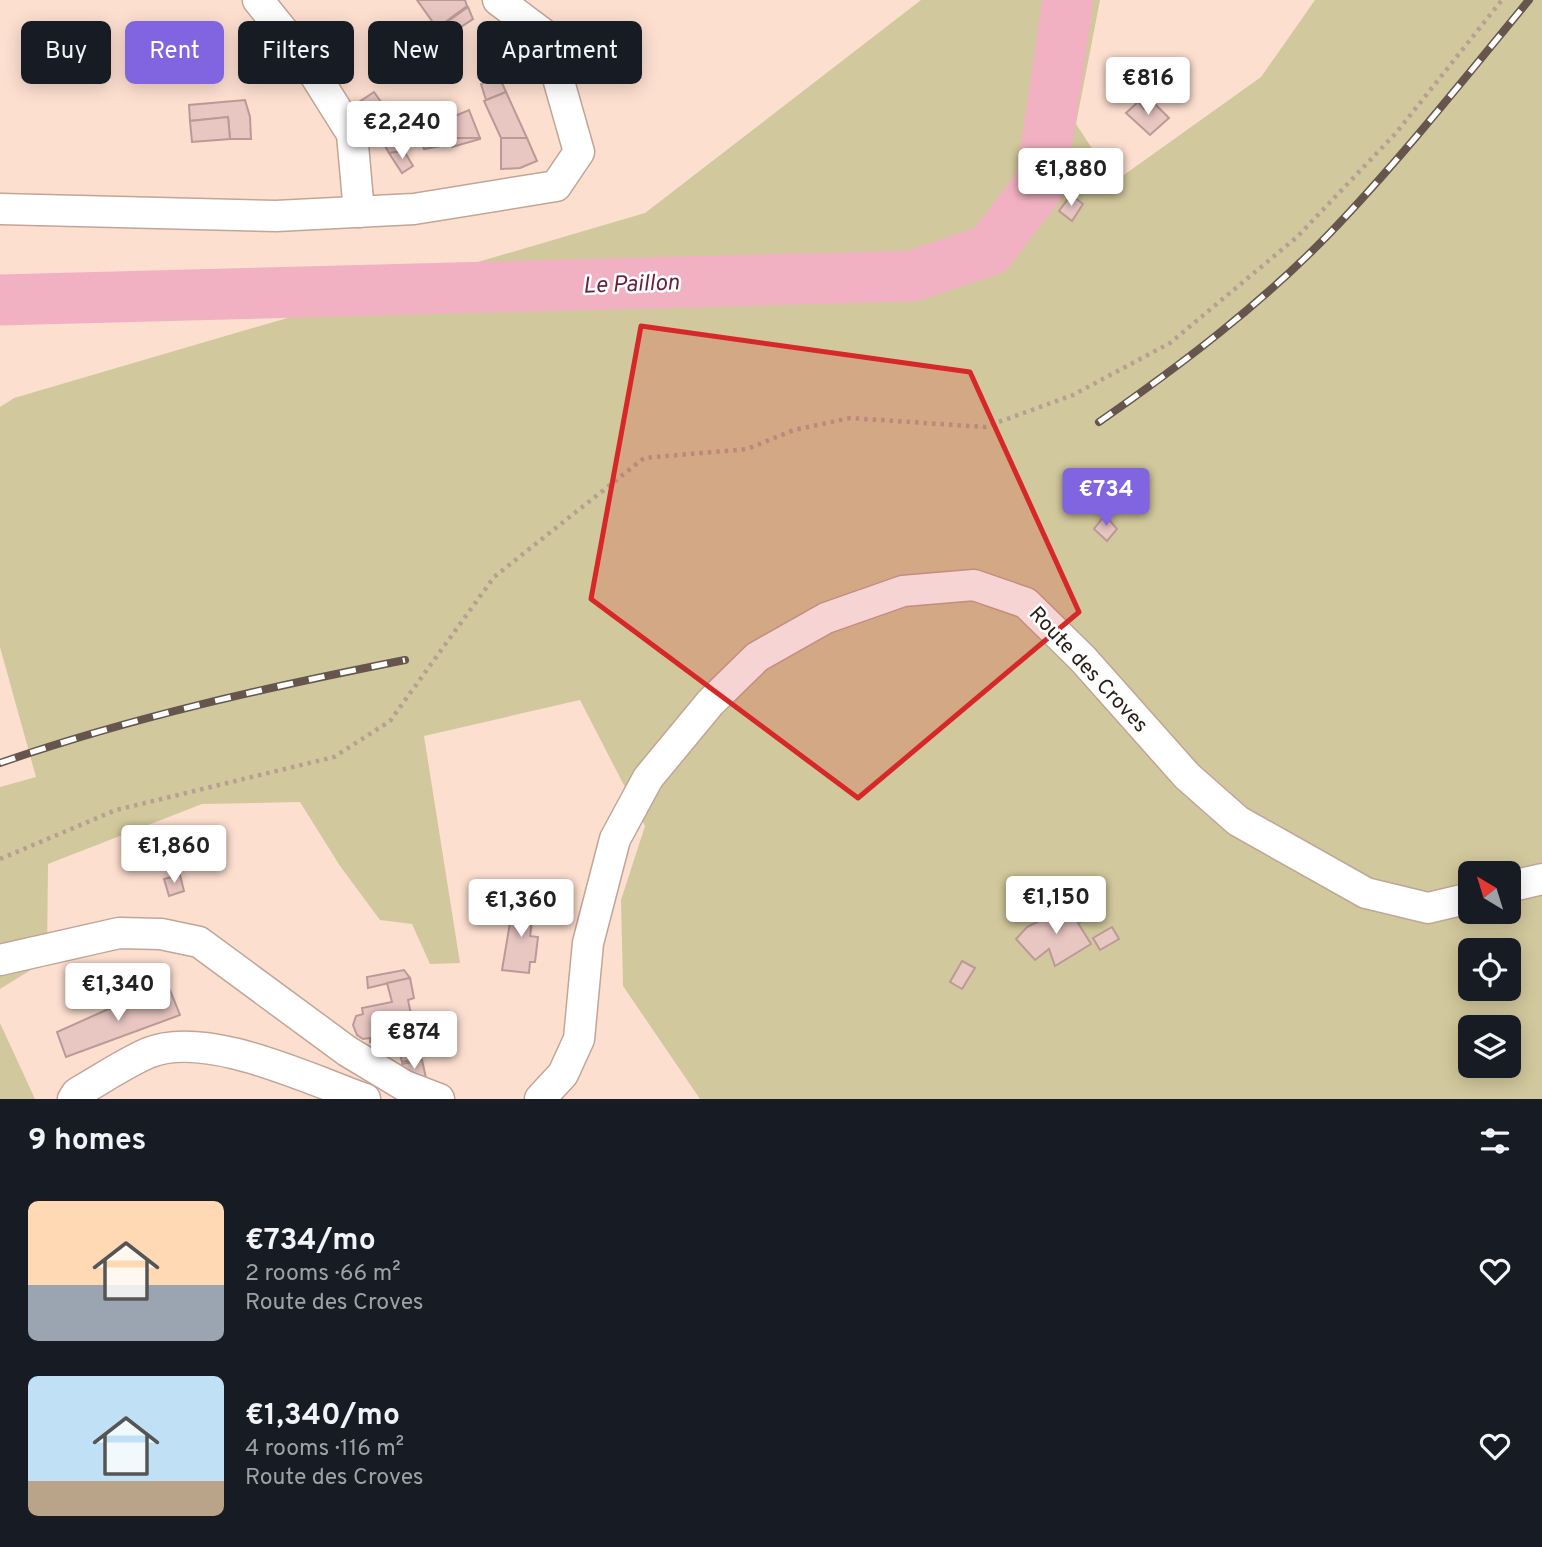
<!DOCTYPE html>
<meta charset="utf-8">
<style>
body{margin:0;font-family:Overpass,sans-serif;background:#242831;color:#f1f3f6;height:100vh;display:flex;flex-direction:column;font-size:26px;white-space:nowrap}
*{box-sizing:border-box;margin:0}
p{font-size:23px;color:#9ea1a6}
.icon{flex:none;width:38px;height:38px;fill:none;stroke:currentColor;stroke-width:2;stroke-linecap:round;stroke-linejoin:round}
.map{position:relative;height:1099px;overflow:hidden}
.side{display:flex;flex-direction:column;background:#171b24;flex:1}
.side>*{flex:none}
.guide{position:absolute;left:21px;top:21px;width:700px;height:63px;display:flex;gap:14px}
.needle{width:46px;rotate:322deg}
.buttons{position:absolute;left:1458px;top:861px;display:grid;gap:14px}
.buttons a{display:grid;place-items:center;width:63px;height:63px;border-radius:10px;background:#171b24;box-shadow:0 4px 18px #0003;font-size:35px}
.price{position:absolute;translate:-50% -60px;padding:0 16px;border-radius:7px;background:#fff;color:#222;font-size:23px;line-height:46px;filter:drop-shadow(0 2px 4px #0008)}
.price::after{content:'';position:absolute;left:50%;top:42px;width:21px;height:16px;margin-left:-10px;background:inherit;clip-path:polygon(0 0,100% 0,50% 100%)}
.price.on{background:#8165e0;color:#fff}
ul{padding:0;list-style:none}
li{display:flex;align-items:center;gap:21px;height:175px;padding:0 28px}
li span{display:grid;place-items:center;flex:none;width:196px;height:140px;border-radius:10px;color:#555}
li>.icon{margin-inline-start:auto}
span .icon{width:84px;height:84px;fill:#fffc;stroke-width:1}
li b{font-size:30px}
h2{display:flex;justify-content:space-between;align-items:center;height:84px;padding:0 28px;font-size:30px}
.pill{padding:0 24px;border-radius:10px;background:#171b24;box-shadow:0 4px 18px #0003;font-size:24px;line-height:63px}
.pill.on{background:#8165e0;color:#fff}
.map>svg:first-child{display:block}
.green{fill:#d2c89d;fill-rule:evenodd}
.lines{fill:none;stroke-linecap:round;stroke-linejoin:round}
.river{stroke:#f1b1c2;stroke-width:51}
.building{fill:#e8c6c2;stroke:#ba9a96;stroke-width:2}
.minor-casing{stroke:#c1a596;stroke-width:33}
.path{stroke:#b79f94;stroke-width:4.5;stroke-dasharray:3.5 5;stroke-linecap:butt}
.minor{stroke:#fff;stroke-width:30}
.rail-casing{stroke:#66554d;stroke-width:8}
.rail{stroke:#fff;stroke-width:5;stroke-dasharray:16;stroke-linecap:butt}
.marked{fill:#d62828;fill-opacity:0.2;stroke:#d62828;stroke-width:5;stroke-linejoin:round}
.labels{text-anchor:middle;stroke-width:5;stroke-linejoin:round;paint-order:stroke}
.street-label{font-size:21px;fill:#271c17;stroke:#fff}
.water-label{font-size:23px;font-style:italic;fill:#691f3a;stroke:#fff}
</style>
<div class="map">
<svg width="1542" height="1099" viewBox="0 0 1542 1099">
<rect width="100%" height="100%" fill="#fddfd0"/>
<!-- green -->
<g class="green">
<path d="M921,0h179l-24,124 38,58 147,-105 54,-77h227v1099h-842l-77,-113 -2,-86 24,-74 -65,-126 -156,36 36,227 -30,1 -18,-40 -32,-4 -40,-54 -40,-64 -98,2 -154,60 -1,96 -47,29v-202l36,-10 -36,-130v-240l14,-9 631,-185zM1470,873h38v39h-38zM1470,950h38v39h-38zM1470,1027h38v39h-38z"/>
<path d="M0,1023l35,76h-35z"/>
</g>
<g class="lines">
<!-- river -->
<path class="river" d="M0,300l912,-24 78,-26 51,-67 27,-183"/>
</g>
<!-- building -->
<g class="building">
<path d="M417,0h48l2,6 -30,22z"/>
<path d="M468,7l5,12 -20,13 -6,-10z"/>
<path d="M499,76l7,16 -20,8 -5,-16z"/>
<path d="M374,92l14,20 -16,12 -16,-20z"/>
<path d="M506,92l21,46h-26l-17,-37z"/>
<path d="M245,100l5,17 1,22h-21l-2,-22 -38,4 -1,-16z"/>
<path d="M1138,102l6,7 9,-7 16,16 -19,17 -24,-22z"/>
<path d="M469,110l11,28h-31l-6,-17z"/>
<path d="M228,117l2,22 -38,3 -2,-21z"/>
<path d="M443,121l6,17 -29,1 -2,-7z"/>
<path d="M449,138l2,6 -27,5 -4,-10z"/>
<path d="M449,138h31v1l-28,8z"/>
<path d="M501,138h26l10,23 -17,7 -19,1z"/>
<path d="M392,139h4l8,12 -15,2 -5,-9z"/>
<path d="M404,151l9,15 -11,7 -13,-20z"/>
<path d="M1071,195l12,9 -11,17 -13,-10z"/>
<path d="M1105,515l12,14 -10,12 -13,-12z"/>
<path d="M180,875l4,16 -15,5 -5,-17z"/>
<path d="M512,896l8,2 -2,14 -6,-1z"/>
<path d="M520,898l15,2 -5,36 8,1 -3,25h-5l-1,11 -27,-3 10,-59 6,1z"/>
<path d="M1073,904l11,16 -6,3 13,21 -36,22 -6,-17 -14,11 -19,-21 11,-12z"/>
<path d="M1112,927l7,12 -19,11 -7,-12z"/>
<path d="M962,961l13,7 -13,21 -12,-7z"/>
<path d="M404,970l6,8 -42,10 -1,-11z"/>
<path d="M410,978l4,20 -6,2 12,58 -18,4 -6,-25 -26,5v-4l-7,1 -6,-4 -4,-10 3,-9 7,-2 -1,-6 30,-6 -5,-19z"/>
<path d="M170,990l10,25 -114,42 -9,-25 56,-25z"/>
<path d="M422,1060l4,18 -20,4 -4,-18z"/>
</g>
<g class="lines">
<!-- minor casing -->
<g class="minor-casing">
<g id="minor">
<path d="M258,0l45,56 49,78 7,78"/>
<path d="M0,209l276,7 138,-7 142,-23 23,-34 -33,-116 -48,-36"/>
<path d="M1508,887l34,-8"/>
<path d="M0,960l119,-27 42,1 38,8 148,109 58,35 34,13"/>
<path d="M73,1099l4,-6c23,-13 46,-29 71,-40 58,-24 160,26 217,46"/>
<path d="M540,1099l23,-25 16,-35 9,-96 27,-104 33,-61 62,-75 47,-46 69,-39 77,-27 71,-6 52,18 57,56 104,117 51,45 128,72 62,15 42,-10"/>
</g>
</g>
<!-- path -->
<path class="path" d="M0,859l116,-49 218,-53 56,-36 104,-144 150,-119 103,-9 47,-19 56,-12 135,9 88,-32 97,-52 127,-106 99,-104 106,-133"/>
<!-- minor -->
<use href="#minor" class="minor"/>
<!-- rail casing -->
<g class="rail-casing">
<g id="rail">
<path d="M1099,422c82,-57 161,-117 230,-188 71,-74 135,-155 200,-234"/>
<path d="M0,763c132,-46 269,-76 405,-103"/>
</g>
</g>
<!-- rail -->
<use href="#rail" class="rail"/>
</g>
<!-- marked area -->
<path class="marked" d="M641,326l329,46 109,240 -221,186 -267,-199z"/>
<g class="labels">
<!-- street labels -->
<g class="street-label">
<text transform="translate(1089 669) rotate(47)" y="7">Route des Croves</text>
</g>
<!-- water labels -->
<g class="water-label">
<text transform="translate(631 283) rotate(-2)" y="8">Le Paillon</text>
</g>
</g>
</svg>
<div class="buttons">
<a><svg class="needle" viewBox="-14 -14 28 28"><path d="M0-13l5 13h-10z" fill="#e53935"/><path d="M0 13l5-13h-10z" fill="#9ea1a6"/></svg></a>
<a><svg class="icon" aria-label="locate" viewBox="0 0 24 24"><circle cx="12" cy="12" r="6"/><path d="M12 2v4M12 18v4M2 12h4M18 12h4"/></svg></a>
<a><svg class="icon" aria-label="layers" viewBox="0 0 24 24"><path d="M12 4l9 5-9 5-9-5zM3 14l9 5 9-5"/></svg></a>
</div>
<b class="price" style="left:1148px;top:117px">€816</b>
<b class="price" style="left:402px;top:161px">€2,240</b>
<b class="price" style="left:1071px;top:208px">€1,880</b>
<b class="price on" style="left:1106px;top:528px">€734</b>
<b class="price" style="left:174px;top:885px">€1,860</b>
<b class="price" style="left:1056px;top:936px">€1,150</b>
<b class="price" style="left:521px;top:939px">€1,360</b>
<b class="price" style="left:118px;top:1023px">€1,340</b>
<b class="price" style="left:414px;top:1071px">€874</b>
<div class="guide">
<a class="pill">Buy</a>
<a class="pill on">Rent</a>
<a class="pill">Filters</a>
<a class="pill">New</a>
<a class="pill">Apartment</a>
</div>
</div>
<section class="side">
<h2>9 homes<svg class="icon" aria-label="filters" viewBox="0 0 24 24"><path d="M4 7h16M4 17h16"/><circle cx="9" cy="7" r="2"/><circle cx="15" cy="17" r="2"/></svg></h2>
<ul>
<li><span style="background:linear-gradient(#ffd9b3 60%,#9aa5b1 0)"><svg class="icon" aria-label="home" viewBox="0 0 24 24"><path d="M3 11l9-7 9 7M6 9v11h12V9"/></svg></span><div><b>€734/mo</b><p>2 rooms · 66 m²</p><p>Route des Croves</p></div><svg class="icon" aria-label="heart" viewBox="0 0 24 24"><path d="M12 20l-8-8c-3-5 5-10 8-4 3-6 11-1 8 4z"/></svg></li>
<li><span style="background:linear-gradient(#bfe0f5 75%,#b9a48a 0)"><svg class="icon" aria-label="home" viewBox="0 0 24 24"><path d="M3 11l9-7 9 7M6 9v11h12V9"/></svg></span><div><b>€1,340/mo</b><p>4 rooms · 116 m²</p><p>Route des Croves</p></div><svg class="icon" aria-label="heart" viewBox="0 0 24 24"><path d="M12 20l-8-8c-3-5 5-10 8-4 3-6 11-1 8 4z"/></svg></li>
</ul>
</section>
